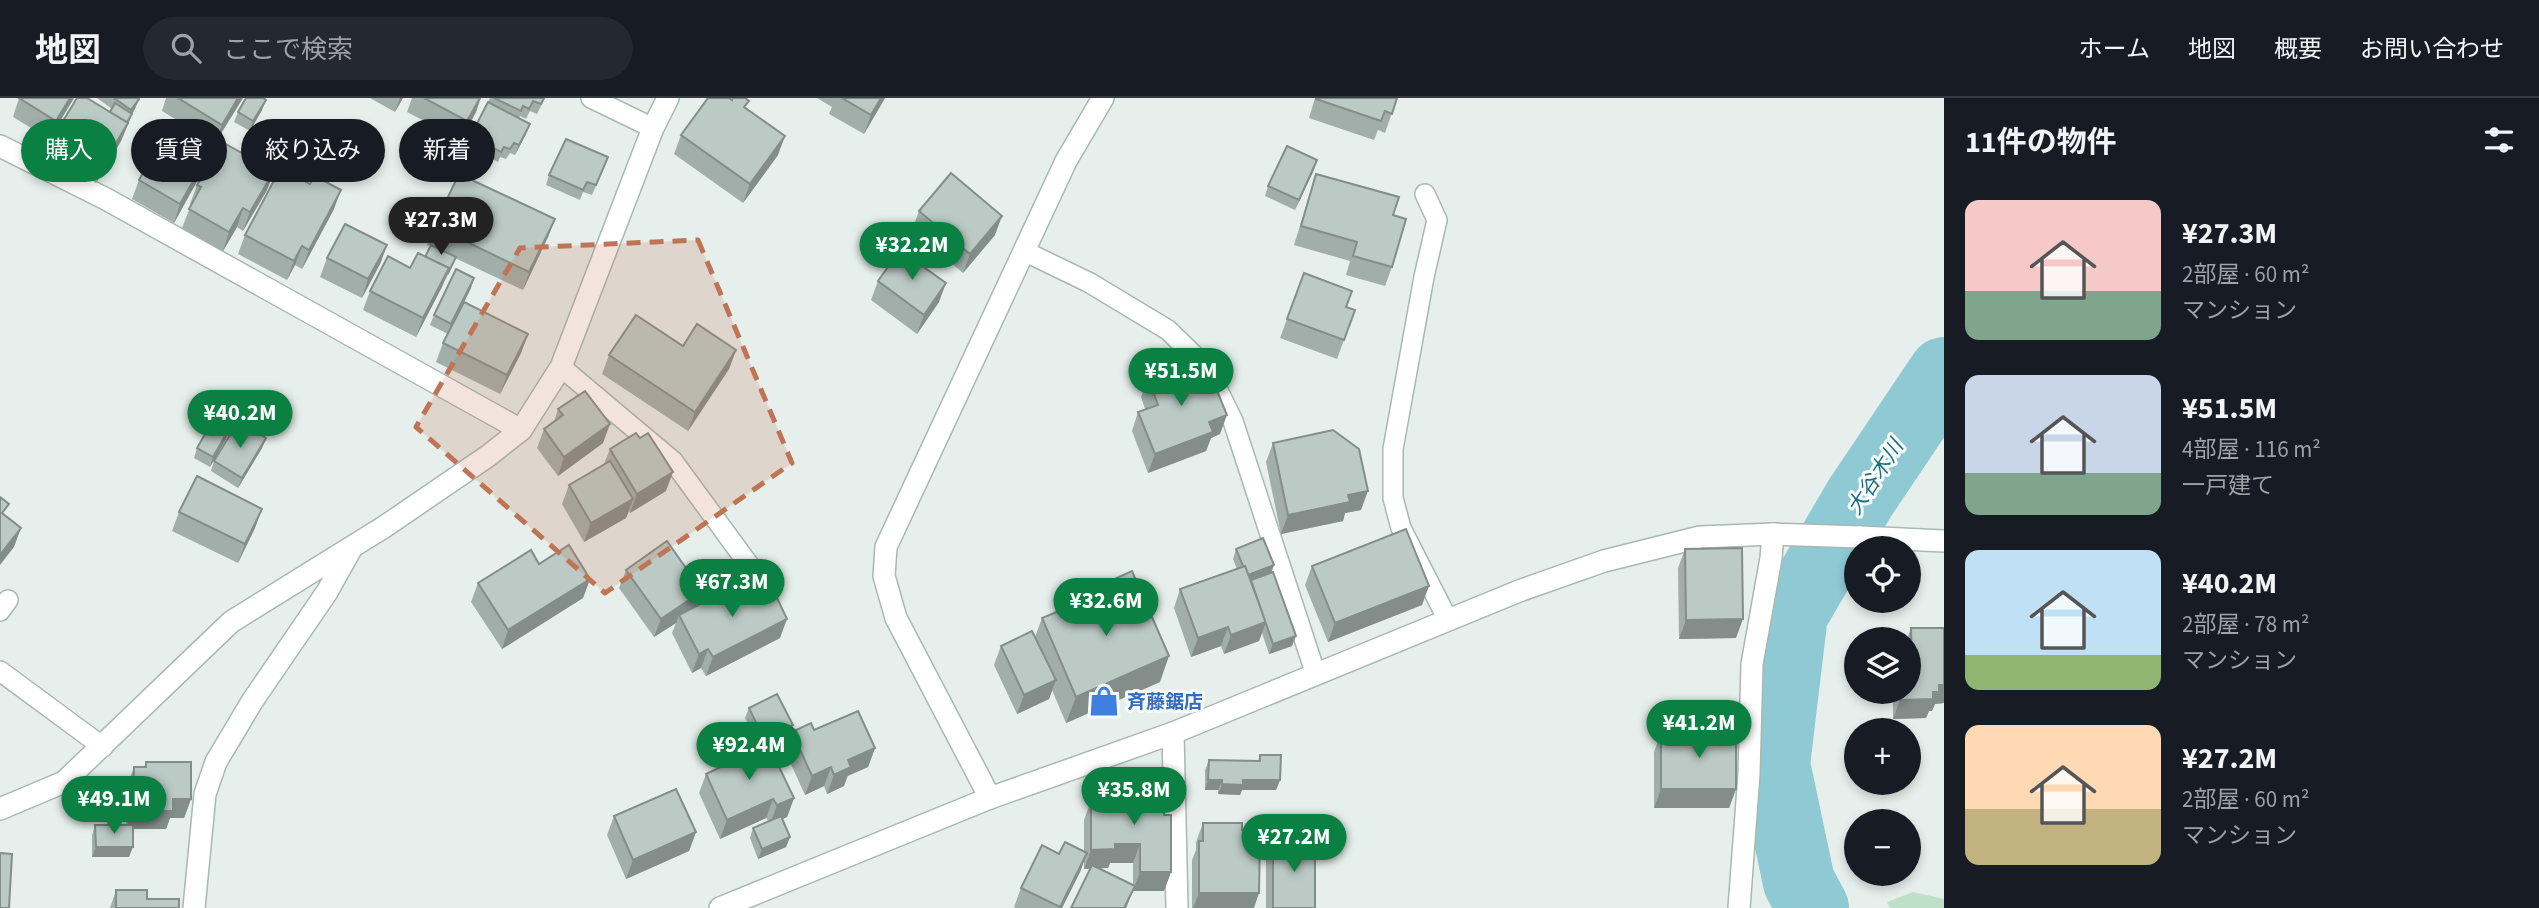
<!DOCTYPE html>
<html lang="ja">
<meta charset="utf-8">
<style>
body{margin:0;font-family:"Source Sans 3","Noto Sans JP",sans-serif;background:#242831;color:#f1f3f6;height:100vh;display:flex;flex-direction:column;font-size:26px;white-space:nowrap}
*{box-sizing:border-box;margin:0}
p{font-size:23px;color:#9ea1a6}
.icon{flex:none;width:38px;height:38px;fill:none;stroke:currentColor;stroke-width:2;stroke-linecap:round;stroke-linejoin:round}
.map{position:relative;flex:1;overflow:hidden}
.panel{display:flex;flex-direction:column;background:#171b24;width:595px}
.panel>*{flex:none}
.hud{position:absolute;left:21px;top:21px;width:665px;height:63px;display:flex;gap:14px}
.tools{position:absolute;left:1844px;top:438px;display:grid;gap:14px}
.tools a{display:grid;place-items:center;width:77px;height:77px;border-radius:50%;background:#171b24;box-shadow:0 4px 10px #0003;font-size:35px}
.price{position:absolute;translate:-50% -60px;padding:0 16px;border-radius:24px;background:#0b8043;color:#fff;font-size:23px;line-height:46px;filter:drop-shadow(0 2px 4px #0008)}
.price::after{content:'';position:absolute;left:50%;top:42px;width:21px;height:16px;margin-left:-10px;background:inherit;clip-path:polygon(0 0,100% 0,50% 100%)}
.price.on{background:#222;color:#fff}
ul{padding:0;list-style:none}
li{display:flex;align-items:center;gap:21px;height:175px;padding:0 21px}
li span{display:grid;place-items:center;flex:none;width:196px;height:140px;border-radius:14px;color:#555}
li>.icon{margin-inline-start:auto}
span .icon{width:84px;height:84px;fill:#fffc;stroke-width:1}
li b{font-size:30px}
h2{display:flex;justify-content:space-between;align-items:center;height:84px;padding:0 21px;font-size:30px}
.pill{padding:0 24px;border-radius:32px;background:#171b24;box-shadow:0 4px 10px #0003;font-size:24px;line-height:63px}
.pill.on{background:#0b8043;color:#fff}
header{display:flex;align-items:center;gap:42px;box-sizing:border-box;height:98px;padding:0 35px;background:#171b24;border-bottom:2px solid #363941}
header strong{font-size:33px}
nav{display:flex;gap:38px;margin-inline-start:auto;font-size:24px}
.search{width:490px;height:63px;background:#242831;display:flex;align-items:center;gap:18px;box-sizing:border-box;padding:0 24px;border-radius:38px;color:#9ea1a6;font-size:26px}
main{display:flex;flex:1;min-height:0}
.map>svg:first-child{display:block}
.green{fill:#bfe0c8}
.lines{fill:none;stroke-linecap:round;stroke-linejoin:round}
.river{stroke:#8ec9d4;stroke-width:72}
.service-casing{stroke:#a8b8b2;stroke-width:22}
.minor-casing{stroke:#a8b8b2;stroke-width:24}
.tertiary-casing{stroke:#a8b8b2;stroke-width:24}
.service{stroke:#fff;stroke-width:19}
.minor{stroke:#fff;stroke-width:21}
.tertiary{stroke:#fff;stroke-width:21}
.wall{fill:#a1aea9;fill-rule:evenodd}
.shaded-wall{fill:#838d89}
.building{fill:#bbcac4;stroke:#838d89;stroke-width:2}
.marked{fill:#c07456;fill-opacity:0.2;stroke:#c07456;stroke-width:5;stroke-dasharray:14 9;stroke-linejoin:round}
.labels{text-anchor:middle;stroke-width:6;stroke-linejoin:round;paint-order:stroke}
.shop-label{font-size:19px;font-weight:bold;fill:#366cbe;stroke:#f7fbf9;text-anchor:start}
.water-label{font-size:21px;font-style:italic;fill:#1c6f80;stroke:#f7fbf9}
</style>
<header>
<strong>地図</strong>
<div class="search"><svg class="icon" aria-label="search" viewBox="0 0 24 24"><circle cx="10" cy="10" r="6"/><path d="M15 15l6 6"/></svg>ここで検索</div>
<nav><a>ホーム</a><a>地図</a><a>概要</a><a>お問い合わせ</a></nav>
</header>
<main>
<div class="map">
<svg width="1944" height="810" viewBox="0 0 1944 810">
<rect width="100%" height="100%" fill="#e6efeb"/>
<!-- green -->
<path class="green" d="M1913,794l31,7v9h-54l-3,-6z"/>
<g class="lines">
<!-- river -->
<path class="river" d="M1813,810l-14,-26 -25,-118 18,-150 68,-116 84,-125"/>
<!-- service casing -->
<g class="service-casing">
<g id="service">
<path d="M591,0l62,30"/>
<path d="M1425,96l12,26 -13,57 -31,172v49l8,30 47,92"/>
<path d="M1024,153l66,32 78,47 39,38 26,53 83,254"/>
<path d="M561,269l112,94 90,123"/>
<path d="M0,513l8,-11"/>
<path d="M0,573l103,76"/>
</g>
</g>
<!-- minor casing -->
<g class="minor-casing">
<g id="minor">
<path d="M0,48l106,53 415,231"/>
<path d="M1860,439l84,4"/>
<path d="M1173,635l4,175"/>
<path d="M990,700l-94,-180 -12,-42 2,-29 180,-386 37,-63"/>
<path d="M0,711l64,-27 167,-160 153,-95 104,-71 33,-26 40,-63 92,-239 15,-30"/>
<path d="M194,810l11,-114 11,-32 37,-62 74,-108 24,-43"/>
<path d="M1739,810l10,-134 3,-110 19,-106 2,-24"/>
</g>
</g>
<!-- tertiary casing -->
<g class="tertiary-casing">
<path id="tertiary" d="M720,810l270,-110 183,-65 346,-142 85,-30 96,-24 73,-3 87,3"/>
</g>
<!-- service -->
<use href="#service" class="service"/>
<!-- minor -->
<use href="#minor" class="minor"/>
<!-- tertiary -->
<use href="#tertiary" class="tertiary"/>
</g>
<!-- wall -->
<g class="wall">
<path d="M19,0h55l-25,41 -36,-22z"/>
<path d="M97,0h42l-18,43 -25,42 -48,-30 7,-19 55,-22 2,-3z"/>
<path d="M166,0h77l-28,45 -53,-32z"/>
<path d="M370,0h33l-8,14z"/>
<path d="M412,0h69l-5,14 -15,28 -54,-28z"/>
<path d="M490,0h55l-8,16 -7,-3 -4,8 -6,-3 -1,2 11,6 -4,10 -11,21 -5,-2 -4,6 -6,-2 -2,5 -31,-17 4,-10z"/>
<path d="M817,0h68l-21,36 -35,-20 3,-7z"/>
<path d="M1315,0h82l-12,35 -7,-3 -4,10 -65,-22z"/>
<path d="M746,11l32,46 -35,48 -69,-49 7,-19z"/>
<path d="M262,12l-12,21 -16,-9 4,-10z"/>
<path d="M167,56l39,11 -32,58 -42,-24 7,-19z"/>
<path d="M1317,62l-22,50 -30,-14 3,-10z"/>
<path d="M604,69l-12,28 -9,-3 -3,8 -34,-15 3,-10z"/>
<path d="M274,73l-7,19 -24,41 -6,-4 -14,24 -41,-23 9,-23 -1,-1 7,-19z"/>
<path d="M1316,76l77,41 -1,52 -7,19 -39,-11 4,-14 -56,-16z"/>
<path d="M334,111l-32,60 -7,-4 -8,15 -49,-26 7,-19z"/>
<path d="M919,113l76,24 -32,38 -51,-43z"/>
<path d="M555,121l-7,18 -25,53 -68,-32 -3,9 -36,70 -53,-27 7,-19 40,-23 15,-11 6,-11 -4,-1 7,-19z"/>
<path d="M387,147l-7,19 -18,34 -42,-21 7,-19z"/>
<path d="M1304,175l42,34 9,3 -18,49 -57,-21z"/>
<path d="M878,183l61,21 -22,32 -46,-34z"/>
<path d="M471,190l-23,46 -18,-9 4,-10z"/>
<path d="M528,236l-7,19 -21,41 -64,-32 7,-19z"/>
<path d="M736,252l-7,19 -41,62 -86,-57 7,-19z"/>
<path d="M1148,280l72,56 -9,4 -5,13 -58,22 -16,-42 6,-19 7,-3 -4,-12z"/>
<path d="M558,311l45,34 -45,33 -21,-28 7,-19 10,-7z"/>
<path d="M266,340l-4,10 -24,40 -27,-17 3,-10z"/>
<path d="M226,341l-16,28 -16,-9 3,-10z"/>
<path d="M1273,345l88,67 -16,3 -2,8 -62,13 -15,-72z"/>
<path d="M610,351l56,42 -36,22 -1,-2 -3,7 -42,24 -22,-38 7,-19 35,-21z"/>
<path d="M179,414l76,16 -17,35 -66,-32z"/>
<path d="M1236,451l38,16 -3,8 21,73 -23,8 -7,-21 -3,8 -35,13 -3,-8 -30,11 -17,-49 6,-19 57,-20 -4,-10z"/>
<path d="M1685,451l51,89 -57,1 -1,-71z"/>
<path d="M539,466l51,15 -7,19 -81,51 -31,-47 7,-19z"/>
<path d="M1312,468l110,39 -94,37 -23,-57z"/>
<path d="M626,472l70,36 45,-9 39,41 -74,38 -5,-8 -9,5 -20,-40 4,-10 -22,14 -35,-49z"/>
<path d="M1108,484l52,100 -94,41 -14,-33 -3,9 -32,15 -23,-49 7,-19 34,-9 7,-19 39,-6 19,-8z"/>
<path d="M1911,530h33v75l-9,1 -3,7h-3l-3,7 -33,1v-28h16v-52h-2z"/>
<path d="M749,610l44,17 -4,10 -28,14 -16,-31z"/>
<path d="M1684,629l31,6 21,56 -7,19h-75v-56l7,-19h21z"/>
<path d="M814,632l61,18 -7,19 -20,9 -4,10 -17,8 -3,-8 -19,9 -20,-44 7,-19z"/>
<path d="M1260,657l20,25 -4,10h-34l-2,5 -22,-1v-4h-13v-20l4,-10 49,1z"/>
<path d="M724,659h21l49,41 -7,19 -4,2 7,18 -4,10 -28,12 -8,-21 3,-10 16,-6 -3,-4 -46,21 -21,-46 7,-19 14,-6z"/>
<path d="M146,664l45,37 -7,19h-14l-4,11h-33l-4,28h-37v-22l3,-10h31l1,-39 7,-19h10z"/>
<path d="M1105,694l51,5 8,18 7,57 -7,19h-31v-1l-7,18h-55l19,-40 -6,1v-8l-4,11 -18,36h-46l-2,-1 7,-19 38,-34 25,-3v-31l7,-19h10zM1110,765h23v22l-34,-17h9z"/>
<path d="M614,718l82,16 -7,19 -63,28 -19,-44z"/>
<path d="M1203,725l39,7 12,78h-62v-48l4,-10v-8z"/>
<path d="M1273,742l42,68h-49v-49z"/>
<path d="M116,792l31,9 32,9h-69z"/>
</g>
<!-- shaded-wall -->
<g class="shaded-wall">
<path d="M70,0h4l-25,41 7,-18z"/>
<path d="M238,0h5l-28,45 7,-18z"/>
<path d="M400,0h3l-8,14z"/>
<path d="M480,0l-4,14 -15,28 6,-19z"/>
<path d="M881,0h4l-21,36 7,-19z"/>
<path d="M139,1l-4,10 -7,11 3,-10z"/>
<path d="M266,2l-4,10 -12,21 3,-10z"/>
<path d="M132,16l-11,27 -25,42 7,-19z"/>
<path d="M530,26l-4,10 -11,21 4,-10z"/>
<path d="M785,38l-7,19 -35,48 7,-19z"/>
<path d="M213,48l-7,19 -32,58 6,-19z"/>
<path d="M1317,62l-3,10 -19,40 4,-10z"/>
<path d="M274,73l-7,19 -24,41 7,-19z"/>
<path d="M341,92l-7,19 -32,60 7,-19z"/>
<path d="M243,110l-6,19 -14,24 6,-19z"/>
<path d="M1002,118l-7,19 -32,38 7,-19z"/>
<path d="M555,121l-7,18 -25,53 6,-18z"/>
<path d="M387,147l-7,19 -18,34 6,-19z"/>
<path d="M302,148l-7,19 -8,15 7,-19z"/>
<path d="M449,170l-7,19 -26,50 7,-19z"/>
<path d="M474,180l-3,10 -23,46 3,-10z"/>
<path d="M946,185l-7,19 -22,32 7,-19z"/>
<path d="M528,236l-7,19 -21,41 7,-19z"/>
<path d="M736,252l-7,19 -41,62 7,-19z"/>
<path d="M1227,317l-7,19 -9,4 -5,13 -58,22 7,-19 54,-32z"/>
<path d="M610,326l-7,19 -45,33 6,-19z"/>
<path d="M229,331l-3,10 -16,28 3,-10z"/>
<path d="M266,340l-4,10 -24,40 4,-10z"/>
<path d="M673,374l-7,19 -36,22 7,-19z"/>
<path d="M1368,393l-7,19 -16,3 -2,8 -62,13 7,-19 60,-20z"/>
<path d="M633,401l-7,19 -42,24 7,-19z"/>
<path d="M262,411l-7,19 -17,35 7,-19z"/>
<path d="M21,430l-7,19 -14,18v-10z"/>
<path d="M1274,467l-4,10 -18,7 -5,-7z"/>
<path d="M590,481l-7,19 -81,51 6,-19z"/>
<path d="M1429,488l-7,19 -94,37 7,-19z"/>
<path d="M702,493l-7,19 -16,5 -3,8 -22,14 7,-18z"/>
<path d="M787,521l-7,19 -74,38 7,-19z"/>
<path d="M1743,521l-7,19 -57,1 7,-19z"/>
<path d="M1266,524l-7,19 -35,13 7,-19z"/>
<path d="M1228,529l-7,19 -30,11 7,-19z"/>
<path d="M1296,538l-4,10 -23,8 4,-10z"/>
<path d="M708,551l-7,19 -9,5 7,-19z"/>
<path d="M1169,558l-9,26 -94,41 10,-26z"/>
<path d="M1056,582l-7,19 -32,15 7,-19z"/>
<path d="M1939,587h5v18l-9,1 -3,7h-3l-3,7 -33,1 7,-19 33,-8z"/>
<path d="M793,627l-4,10 -28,14 3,-10z"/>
<path d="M875,650l-7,19 -21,9 -3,10 -17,8 7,-19 14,-15z"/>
<path d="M831,669l-7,19 -19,9 7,-19z"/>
<path d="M1208,682h14l-4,10h-13z"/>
<path d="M1243,682h37l-4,10h-34l-2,5 -22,-1 4,-10z"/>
<path d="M1661,691h75l-7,19h-75z"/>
<path d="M794,700l-7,19 -17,7 7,-19z"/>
<path d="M173,701h18l-7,19h-14l-4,11h-40l7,-19z"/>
<path d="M773,701l-7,19 -46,21 7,-19z"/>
<path d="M696,734l-7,19 -63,28 7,-19z"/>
<path d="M790,739l-4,10 -28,12 4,-10z"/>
<path d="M1115,746h25l-7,19h-23l-2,5 -24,1 7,-19z"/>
<path d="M96,749h37l-4,10h-37z"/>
<path d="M1087,755l-7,19 -18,36h-2z"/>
<path d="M1140,774h31l-7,19h-31z"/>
<path d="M1135,788l-9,22h-2z"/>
<path d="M1199,795h60l-5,15h-61z"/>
</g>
<!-- building -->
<g class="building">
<path d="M19,0h51l-14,23z"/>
<path d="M77,0h10l41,25 -25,41 -48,-30z"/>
<path d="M114,0h23l2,1 -8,11z"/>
<path d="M178,0h60l-16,27z"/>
<path d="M246,0h17l3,2 -13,21 -15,-9z"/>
<path d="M424,0h56l-13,23z"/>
<path d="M494,0h50l-3,6 -8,-3 -4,8 -6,-3 -2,5z"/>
<path d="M708,0h21l3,2 1,-2h12l4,3 -5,6 41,29 -35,48 -69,-49z"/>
<path d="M842,0h39l-10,17z"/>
<path d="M1316,0h81l-5,16 -7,-3 -4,10 -65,-22z"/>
<path d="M488,4l42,22 -11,21 -5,-2 -4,6 -6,-2 -3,5 -30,-17z"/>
<path d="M115,5l17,11 -5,8 -17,-10z"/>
<path d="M182,31l31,17 -33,58 -41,-24 18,-32 10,6z"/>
<path d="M566,41l42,18 -12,28 -9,-3 -4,8 -34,-15z"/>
<path d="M222,44l52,29 -24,41 -7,-4 -14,24 -40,-23 12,-22 -4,-2z"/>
<path d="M1287,48l30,14 -18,40 -31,-14z"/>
<path d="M278,75l15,7 2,-4 15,8 5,-8 26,14 -32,60 -7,-4 -8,15 -49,-26z"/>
<path d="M951,75l51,43 -32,38 -51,-43z"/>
<path d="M459,76l96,45 -26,53 -95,-46z"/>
<path d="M1316,76l83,23 -6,18 13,4 -14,48 -39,-11 4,-14 -56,-16z"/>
<path d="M345,126l42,21 -19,34 -41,-21z"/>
<path d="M431,147l25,12 -8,16 -1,-1 2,-4 -24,-11z"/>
<path d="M900,152l46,33 -22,32 -46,-34z"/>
<path d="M418,155l31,15 -26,50 -53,-27 18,-35 22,12z"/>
<path d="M456,171l18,9 -23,46 -17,-9z"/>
<path d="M1304,175l48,18 -6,16 9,3 -11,30 -57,-21z"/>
<path d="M464,204l64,32 -21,41 -64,-32z"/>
<path d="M636,217l47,31 14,-22 39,26 -41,62 -86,-57z"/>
<path d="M1191,264l4,12 13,-5 19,46 -18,7 4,10 -58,22 -17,-42 20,-7 -10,-27z"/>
<path d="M585,293l25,33 -46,33 -20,-28 19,-14 -5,-6z"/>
<path d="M213,322l16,9 -16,28 -16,-9z"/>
<path d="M238,324l28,16 -24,40 -28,-17z"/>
<path d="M1333,332l26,19 9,42 -20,4 2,7 -62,13 -15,-72z"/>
<path d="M636,335l4,5 8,-5 25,39 -36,22 -27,-45z"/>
<path d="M610,363l23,38 -42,24 -22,-38z"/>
<path d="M197,378l65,33 -17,35 -66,-32z"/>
<path d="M0,399l9,7 -7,9 19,15 -21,27z"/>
<path d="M1406,431l23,57 -94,37 -23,-57z"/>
<path d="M1263,440l11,27 -26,10 -3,-9h-2l-7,-17z"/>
<path d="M667,443l35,50 -41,28 -35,-49z"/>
<path d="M569,447l21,34 -82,51 -30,-47 53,-33 8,14z"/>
<path d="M1742,450l1,71 -57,1 -1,-71z"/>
<path d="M1245,468l21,56 -35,13 -3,-8 -30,11 -18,-49z"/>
<path d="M1132,473l37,85 -93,41 -34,-79 36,-15 3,9 34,-14 -7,-16z"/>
<path d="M1273,474l23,64 -23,8 -22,-64z"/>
<path d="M770,485l17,36 -74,38 -5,-8 -9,5 -20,-39 56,-29 6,11z"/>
<path d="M1911,530h33v57h-5v7h-6v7l-33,1v-9h9v-27h3z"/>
<path d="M1032,533l24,49 -32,15 -23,-49z"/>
<path d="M777,596l16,31 -29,14 -15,-31z"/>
<path d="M858,613l17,37 -27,12 3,7 -17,8 -3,-8 -19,9 -20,-44 19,-9 3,7z"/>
<path d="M1684,629h31v6h21v56h-75v-56h23z"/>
<path d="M769,648l25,52 -17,7 -4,-6 -46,21 -21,-46 21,-10 -3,-7 18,-9 3,9z"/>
<path d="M1260,657h21l-1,25h-37v5l-21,-1v-4h-14l1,-20 51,1z"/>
<path d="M146,664h45v37h-18v12l-40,-1 1,-43h12z"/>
<path d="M676,691l20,43 -63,28 -19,-44z"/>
<path d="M1156,693v6h8v18h7v57h-31v-28h-25v5l-24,1v-49h14v-9z"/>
<path d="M781,718l9,21 -28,12 -9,-21z"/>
<path d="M1203,725h39v7h11v8h7l-1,55h-60v-52h4z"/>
<path d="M95,727h38v22h-37z"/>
<rect x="1273" y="742" width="42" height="68"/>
<path d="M1065,744l22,11 -27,54 -39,-19 21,-43 17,9z"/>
<path d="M0,755l12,1 -3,54h-9z"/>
<path d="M1092,767l43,21 -11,22h-53z"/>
<path d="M116,792h31v9h32v9h-63z"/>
</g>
<!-- marked area -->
<path class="marked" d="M698,142l94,223 -187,130 -189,-166 104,-179z"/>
<!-- icons -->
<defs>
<g id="shop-bare" transform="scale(2.415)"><path d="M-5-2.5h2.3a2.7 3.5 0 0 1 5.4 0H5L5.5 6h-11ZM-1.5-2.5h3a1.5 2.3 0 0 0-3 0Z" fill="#3f7fe0" stroke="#f7fbf9" stroke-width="2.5" paint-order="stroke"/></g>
</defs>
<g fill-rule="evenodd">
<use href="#shop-bare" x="1104" y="603"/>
</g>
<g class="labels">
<!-- shop labels -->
<g class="shop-label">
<text x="1127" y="610">斉藤鋸店</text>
</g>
<!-- water labels -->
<g class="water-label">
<text transform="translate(1875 379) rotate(-57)" y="7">大谷木川</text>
</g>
</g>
</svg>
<div class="tools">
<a><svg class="icon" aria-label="locate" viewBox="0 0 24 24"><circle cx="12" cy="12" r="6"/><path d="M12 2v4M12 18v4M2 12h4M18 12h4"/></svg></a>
<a><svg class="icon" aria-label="layers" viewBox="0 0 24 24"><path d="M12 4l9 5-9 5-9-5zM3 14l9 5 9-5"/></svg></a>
<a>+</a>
<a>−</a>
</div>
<b class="price on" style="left:441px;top:159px">¥27.3M</b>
<b class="price" style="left:912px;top:184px">¥32.2M</b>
<b class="price" style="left:1181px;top:310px">¥51.5M</b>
<b class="price" style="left:240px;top:352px">¥40.2M</b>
<b class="price" style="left:732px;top:521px">¥67.3M</b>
<b class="price" style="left:1106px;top:540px">¥32.6M</b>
<b class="price" style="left:1699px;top:662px">¥41.2M</b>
<b class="price" style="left:749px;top:684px">¥92.4M</b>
<b class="price" style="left:1134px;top:729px">¥35.8M</b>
<b class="price" style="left:114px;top:738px">¥49.1M</b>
<b class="price" style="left:1294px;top:776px">¥27.2M</b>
<div class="hud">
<a class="pill on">購入</a>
<a class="pill">賃貸</a>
<a class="pill">絞り込み</a>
<a class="pill">新着</a>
</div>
</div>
<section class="panel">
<h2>11件の物件<svg class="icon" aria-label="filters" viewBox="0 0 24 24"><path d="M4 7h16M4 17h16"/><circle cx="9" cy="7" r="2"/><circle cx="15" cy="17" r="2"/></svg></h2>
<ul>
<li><span style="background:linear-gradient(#f6c9c9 65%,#7fa58c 0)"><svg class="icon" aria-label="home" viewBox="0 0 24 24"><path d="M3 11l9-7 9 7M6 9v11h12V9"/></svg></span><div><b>¥27.3M</b><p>2部屋 · 60 m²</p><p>マンション</p></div></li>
<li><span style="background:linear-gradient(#c9d6e8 70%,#7fa58c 0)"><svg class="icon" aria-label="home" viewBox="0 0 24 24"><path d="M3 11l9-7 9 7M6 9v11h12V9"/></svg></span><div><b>¥51.5M</b><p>4部屋 · 116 m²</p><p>一戸建て</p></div></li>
<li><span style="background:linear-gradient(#bfe0f5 75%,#8fb573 0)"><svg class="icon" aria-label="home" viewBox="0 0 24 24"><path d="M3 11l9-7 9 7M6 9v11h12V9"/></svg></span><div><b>¥40.2M</b><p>2部屋 · 78 m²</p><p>マンション</p></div></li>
<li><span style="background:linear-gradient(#ffd9b3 60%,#c2b280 0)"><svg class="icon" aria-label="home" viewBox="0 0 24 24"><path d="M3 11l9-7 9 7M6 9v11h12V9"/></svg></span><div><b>¥27.2M</b><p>2部屋 · 60 m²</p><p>マンション</p></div></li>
</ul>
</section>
</main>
